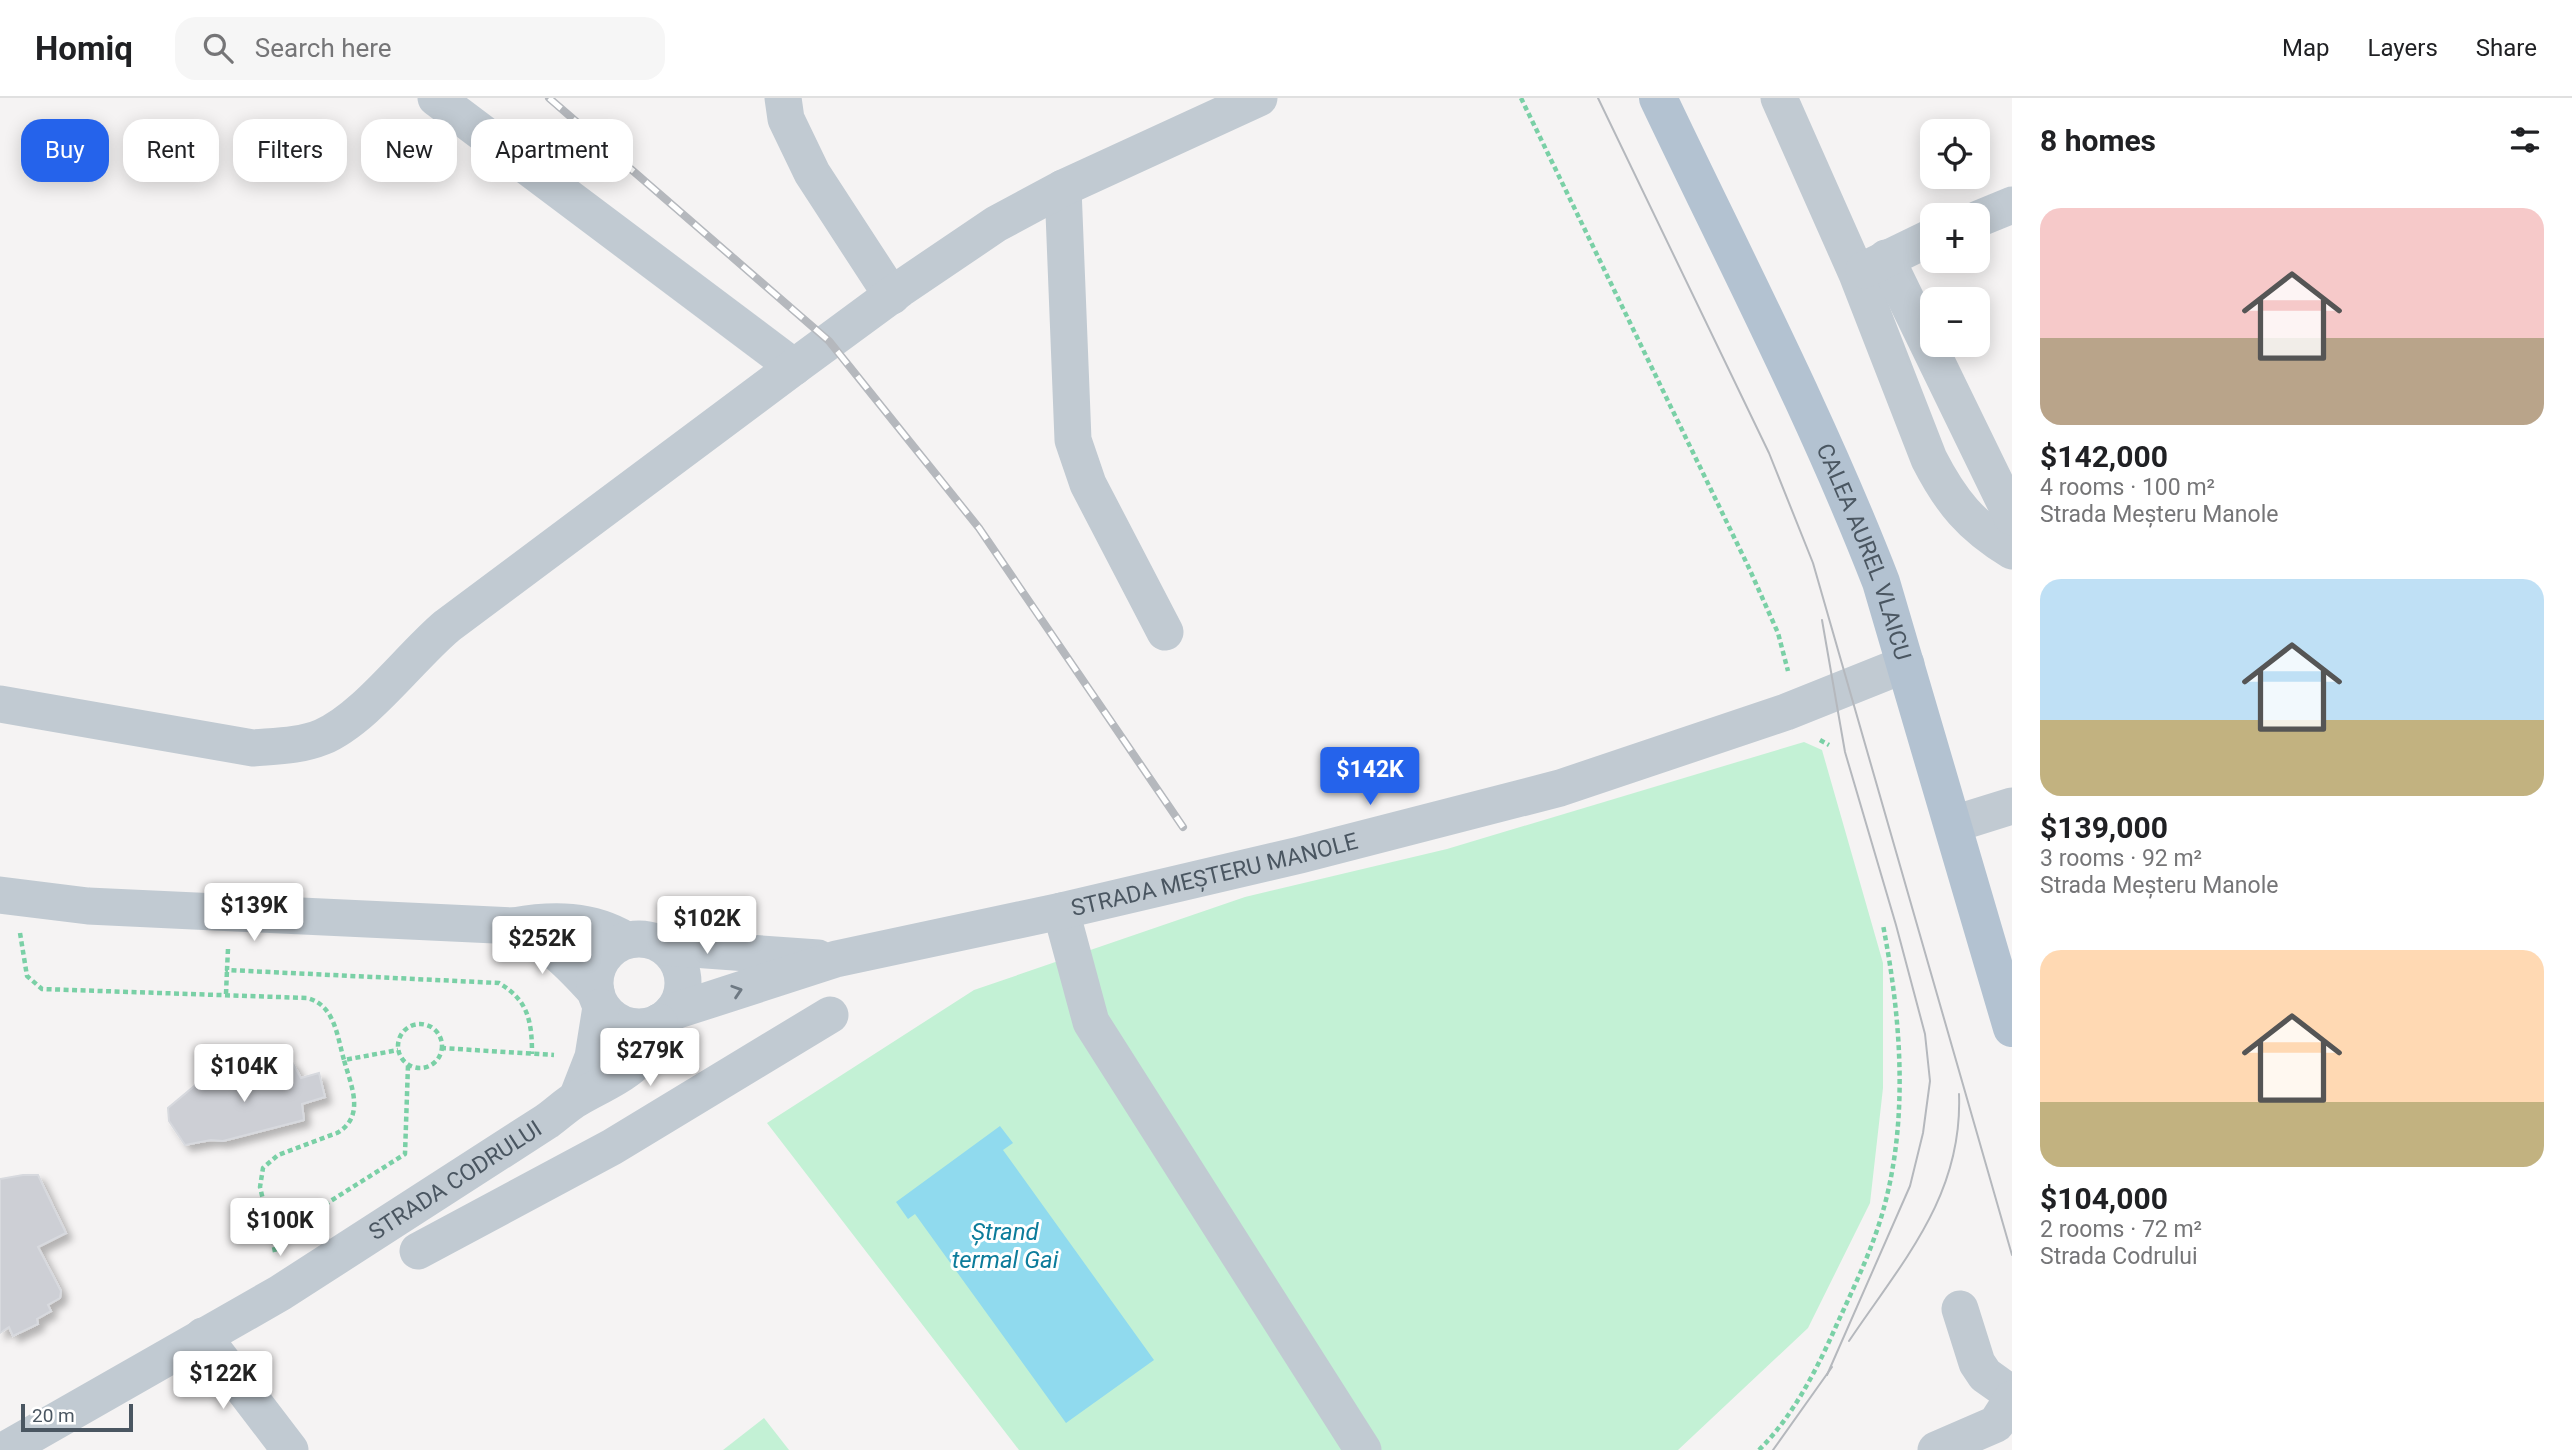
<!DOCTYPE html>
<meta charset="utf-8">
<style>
body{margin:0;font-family:Roboto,sans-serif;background:#f6f6f6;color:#202124;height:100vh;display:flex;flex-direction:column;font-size:26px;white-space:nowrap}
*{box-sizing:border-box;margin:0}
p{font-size:23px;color:#757577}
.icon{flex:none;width:38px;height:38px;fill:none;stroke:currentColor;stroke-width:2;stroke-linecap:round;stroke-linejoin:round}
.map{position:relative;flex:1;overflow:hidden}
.details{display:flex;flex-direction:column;background:#fff;width:560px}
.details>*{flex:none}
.hud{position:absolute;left:21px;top:21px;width:665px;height:63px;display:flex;gap:14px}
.controls{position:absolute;left:1920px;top:21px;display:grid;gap:14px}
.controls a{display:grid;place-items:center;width:70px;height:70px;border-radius:14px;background:#fff;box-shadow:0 4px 18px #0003;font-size:35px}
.scale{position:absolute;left:21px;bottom:18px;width:112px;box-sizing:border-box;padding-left:7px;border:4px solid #4a5661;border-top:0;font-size:19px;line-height:24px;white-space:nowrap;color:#4a5661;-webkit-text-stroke:5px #fff;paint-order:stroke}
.price{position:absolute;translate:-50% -60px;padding:0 16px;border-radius:7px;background:#fff;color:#222;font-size:23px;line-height:46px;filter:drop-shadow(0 2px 4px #0008)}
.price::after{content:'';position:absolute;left:50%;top:42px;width:21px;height:16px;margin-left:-10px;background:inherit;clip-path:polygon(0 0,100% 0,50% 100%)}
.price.on{background:#2563eb;color:#fff}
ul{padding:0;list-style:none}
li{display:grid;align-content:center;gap:14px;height:371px;padding:0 28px}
li span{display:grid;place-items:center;height:217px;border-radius:21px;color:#555}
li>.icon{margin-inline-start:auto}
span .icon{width:126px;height:126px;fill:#fffc;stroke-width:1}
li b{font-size:30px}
h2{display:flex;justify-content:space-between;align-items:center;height:84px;padding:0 28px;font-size:30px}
.chip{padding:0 24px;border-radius:21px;background:#fff;box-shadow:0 4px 18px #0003;font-size:24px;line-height:63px}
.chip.on{background:#2563eb;color:#fff}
header{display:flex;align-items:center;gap:42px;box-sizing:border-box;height:98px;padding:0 35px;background:#fff;border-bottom:2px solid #e0e0e0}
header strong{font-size:33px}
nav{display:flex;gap:38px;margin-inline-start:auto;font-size:24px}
.search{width:490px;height:63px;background:#f6f6f6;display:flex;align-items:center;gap:18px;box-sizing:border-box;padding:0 24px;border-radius:21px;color:#757577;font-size:26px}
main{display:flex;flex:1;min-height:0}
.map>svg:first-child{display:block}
.green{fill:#c3f1d5}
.water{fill:#90daee}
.building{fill:#cdcfd5;stroke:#d7d9de;stroke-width:2;filter:url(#shadow)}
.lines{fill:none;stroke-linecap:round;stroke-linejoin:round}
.path{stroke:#7ad0a6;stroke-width:4.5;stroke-dasharray:5 3.5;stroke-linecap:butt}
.minor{stroke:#c1cad2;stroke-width:37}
.major{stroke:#b3c2d1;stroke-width:38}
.tram{stroke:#b5b8bd;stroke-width:2}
.rail-casing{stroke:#b5b8bd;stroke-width:8}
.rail{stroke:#fff;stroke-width:5;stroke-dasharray:16;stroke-linecap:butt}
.oneway{stroke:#6e7983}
.labels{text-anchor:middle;stroke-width:6;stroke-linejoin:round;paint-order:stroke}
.street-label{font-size:23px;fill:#4a5661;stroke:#fff}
.water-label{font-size:24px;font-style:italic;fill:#0c7c9b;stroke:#fff}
</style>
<header>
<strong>Homiq</strong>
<div class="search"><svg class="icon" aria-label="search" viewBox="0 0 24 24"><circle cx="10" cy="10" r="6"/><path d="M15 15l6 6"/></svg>Search here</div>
<nav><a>Map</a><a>Layers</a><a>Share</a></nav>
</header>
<main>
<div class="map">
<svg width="2012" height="1352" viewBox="0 0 2012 1352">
<defs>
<filter id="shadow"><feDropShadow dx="6" dy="6" stdDeviation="3.5" flood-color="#0004"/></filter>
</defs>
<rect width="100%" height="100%" fill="#f5f3f3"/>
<!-- green -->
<g class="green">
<path d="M1804,644l18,8 61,213v125l-13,115 -62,125 -130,122h-659l-252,-327 207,-133 271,-93 202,-48z"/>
<path d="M764,1320l25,32h-66z"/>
</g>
<!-- water -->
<path class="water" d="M1000,1028l13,17 -10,7 151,210 -88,63 -151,-209 -7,5 -12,-17z"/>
<!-- building -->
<g class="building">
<path d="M292,964l9,16 18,-5 6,24 -23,7 2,16 -81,21 -12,-1 -26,5 -16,-24 -1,-13 30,-25z"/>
<path d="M23,1077h15l28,58 -28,14 23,44 -1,7 -12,7 3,6 -14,8 1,5 -25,12 -4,-9 -9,6v-154z"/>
</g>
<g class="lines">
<!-- path -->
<g class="path">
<path d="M1521,0l228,470 29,65 10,38"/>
<path d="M1820,642l9,5"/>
<path d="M20,835l7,43 15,13 265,9c28,7 30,38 37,62l54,-10"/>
<path d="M228,851l-1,21 272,13c29,17 33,38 33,71"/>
<path d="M226,896l1,-24"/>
<circle cx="420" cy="948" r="22"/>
<path d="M441,950l113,7"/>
<path d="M272,1140l-12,-51 3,-19 15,-13 59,-22c29,-17 14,-47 7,-73"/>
<path d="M275,1154l-3,-14 133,-84 3,-89"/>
<path d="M1759,1352c35,-35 58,-81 78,-126 17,-37 35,-74 46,-113 26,-92 18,-193 0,-286"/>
</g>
<!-- minor -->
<g class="minor">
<path d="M436,0l358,269"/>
<path d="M783,0l3,21 26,54 80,123"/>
<path d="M1779,0l78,176 72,185c22,43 42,67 83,92"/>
<path d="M1063,90l10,252 15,44 77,148"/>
<path d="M1978,121l34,-14"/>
<path d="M1886,160l126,259"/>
<path d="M1864,172l68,-33"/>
<path d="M0,606l253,44c23,-2 47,-2 69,-11 43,-18 88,-80 125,-111l347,-259 106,-78 96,-65 67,-36 196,-90"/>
<path d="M1954,726l58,-18"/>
<path d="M0,797l88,11 426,20c38,19 54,35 82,66"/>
<path d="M1061,813l30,111 272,428"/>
<path d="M514,828c39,-7 77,-7 112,14"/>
<circle cx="639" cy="885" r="44"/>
<path d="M665,849l153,11"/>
<path id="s1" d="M672,914l164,-53 225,-48 239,-56 260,-67 226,-76 120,-48"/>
<path d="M577,1000l16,-41 8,-50"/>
<path d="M418,1153l194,-104 218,-132"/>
<path d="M1960,1211l17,54 8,12 27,19"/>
<path d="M203,1238l87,114"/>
<path id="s2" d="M5,1352l275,-157 267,-172c10,-7 20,-17 31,-23 35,-20 71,-32 81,-76"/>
<path d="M1936,1352l60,-26 16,-25"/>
</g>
<!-- major -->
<path class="major" id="s3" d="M1658,0c76,160 159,319 223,484l131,446"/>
<!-- tram -->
<g class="tram">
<path d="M1598,0l171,355 44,110 199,692"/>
<path d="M1822,522l23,132 51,173 29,109 5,47 -7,52 -13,53 -83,189"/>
<path d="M1849,1243c53,-79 114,-145 110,-247"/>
<path d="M1773,1352l59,-83"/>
</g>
<!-- rail casing -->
<g class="rail-casing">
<path id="rail" d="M549,0l280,243 150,187 204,299"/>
</g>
<!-- rail -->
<use href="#rail" class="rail"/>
</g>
<!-- one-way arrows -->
<defs><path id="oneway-chevron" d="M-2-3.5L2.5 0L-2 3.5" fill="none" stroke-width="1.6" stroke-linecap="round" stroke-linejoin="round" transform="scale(1.75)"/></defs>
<use class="oneway" href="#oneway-chevron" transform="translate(737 893) rotate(-18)"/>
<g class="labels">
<!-- street labels -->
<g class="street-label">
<text dy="8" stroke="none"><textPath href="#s3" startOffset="499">CALEA AUREL VLAICU</textPath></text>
<text dy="8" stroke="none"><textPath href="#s1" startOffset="560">STRADA MEȘTERU MANOLE</textPath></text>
<text dy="8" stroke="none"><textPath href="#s2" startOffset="525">STRADA CODRULUI</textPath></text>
</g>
<!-- water labels -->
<g class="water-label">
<text x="1005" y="1142">Ștrand<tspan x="1005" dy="28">termal Gai</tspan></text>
</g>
</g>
</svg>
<div class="controls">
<a><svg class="icon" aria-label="locate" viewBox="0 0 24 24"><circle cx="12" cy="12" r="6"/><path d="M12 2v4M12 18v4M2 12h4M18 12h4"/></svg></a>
<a>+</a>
<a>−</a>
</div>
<div class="scale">20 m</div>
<b class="price on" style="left:1370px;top:709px">$142K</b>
<b class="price" style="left:254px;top:845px">$139K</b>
<b class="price" style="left:707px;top:858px">$102K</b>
<b class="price" style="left:542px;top:878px">$252K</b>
<b class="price" style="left:650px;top:990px">$279K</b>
<b class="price" style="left:244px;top:1006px">$104K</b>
<b class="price" style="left:280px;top:1160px">$100K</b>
<b class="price" style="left:223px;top:1313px">$122K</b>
<div class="hud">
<a class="chip on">Buy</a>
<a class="chip">Rent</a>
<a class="chip">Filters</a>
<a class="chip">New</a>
<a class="chip">Apartment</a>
</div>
</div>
<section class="details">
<h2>8 homes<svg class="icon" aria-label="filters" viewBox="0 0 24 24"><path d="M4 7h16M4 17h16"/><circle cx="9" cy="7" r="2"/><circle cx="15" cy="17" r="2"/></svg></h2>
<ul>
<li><span style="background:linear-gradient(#f6c9c9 60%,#b9a48a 0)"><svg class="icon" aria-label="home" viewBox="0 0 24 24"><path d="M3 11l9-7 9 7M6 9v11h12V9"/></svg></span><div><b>$142,000</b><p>4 rooms · 100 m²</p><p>Strada Meșteru Manole</p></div></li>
<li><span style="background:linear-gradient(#bfe0f5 65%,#c2b280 0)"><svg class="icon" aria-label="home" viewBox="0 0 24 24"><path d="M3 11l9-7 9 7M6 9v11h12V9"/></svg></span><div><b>$139,000</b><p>3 rooms · 92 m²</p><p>Strada Meșteru Manole</p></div></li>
<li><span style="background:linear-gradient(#ffd9b3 70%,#c2b280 0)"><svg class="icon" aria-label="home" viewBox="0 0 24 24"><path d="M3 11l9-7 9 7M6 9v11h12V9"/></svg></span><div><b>$104,000</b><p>2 rooms · 72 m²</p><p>Strada Codrului</p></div></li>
</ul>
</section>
</main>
